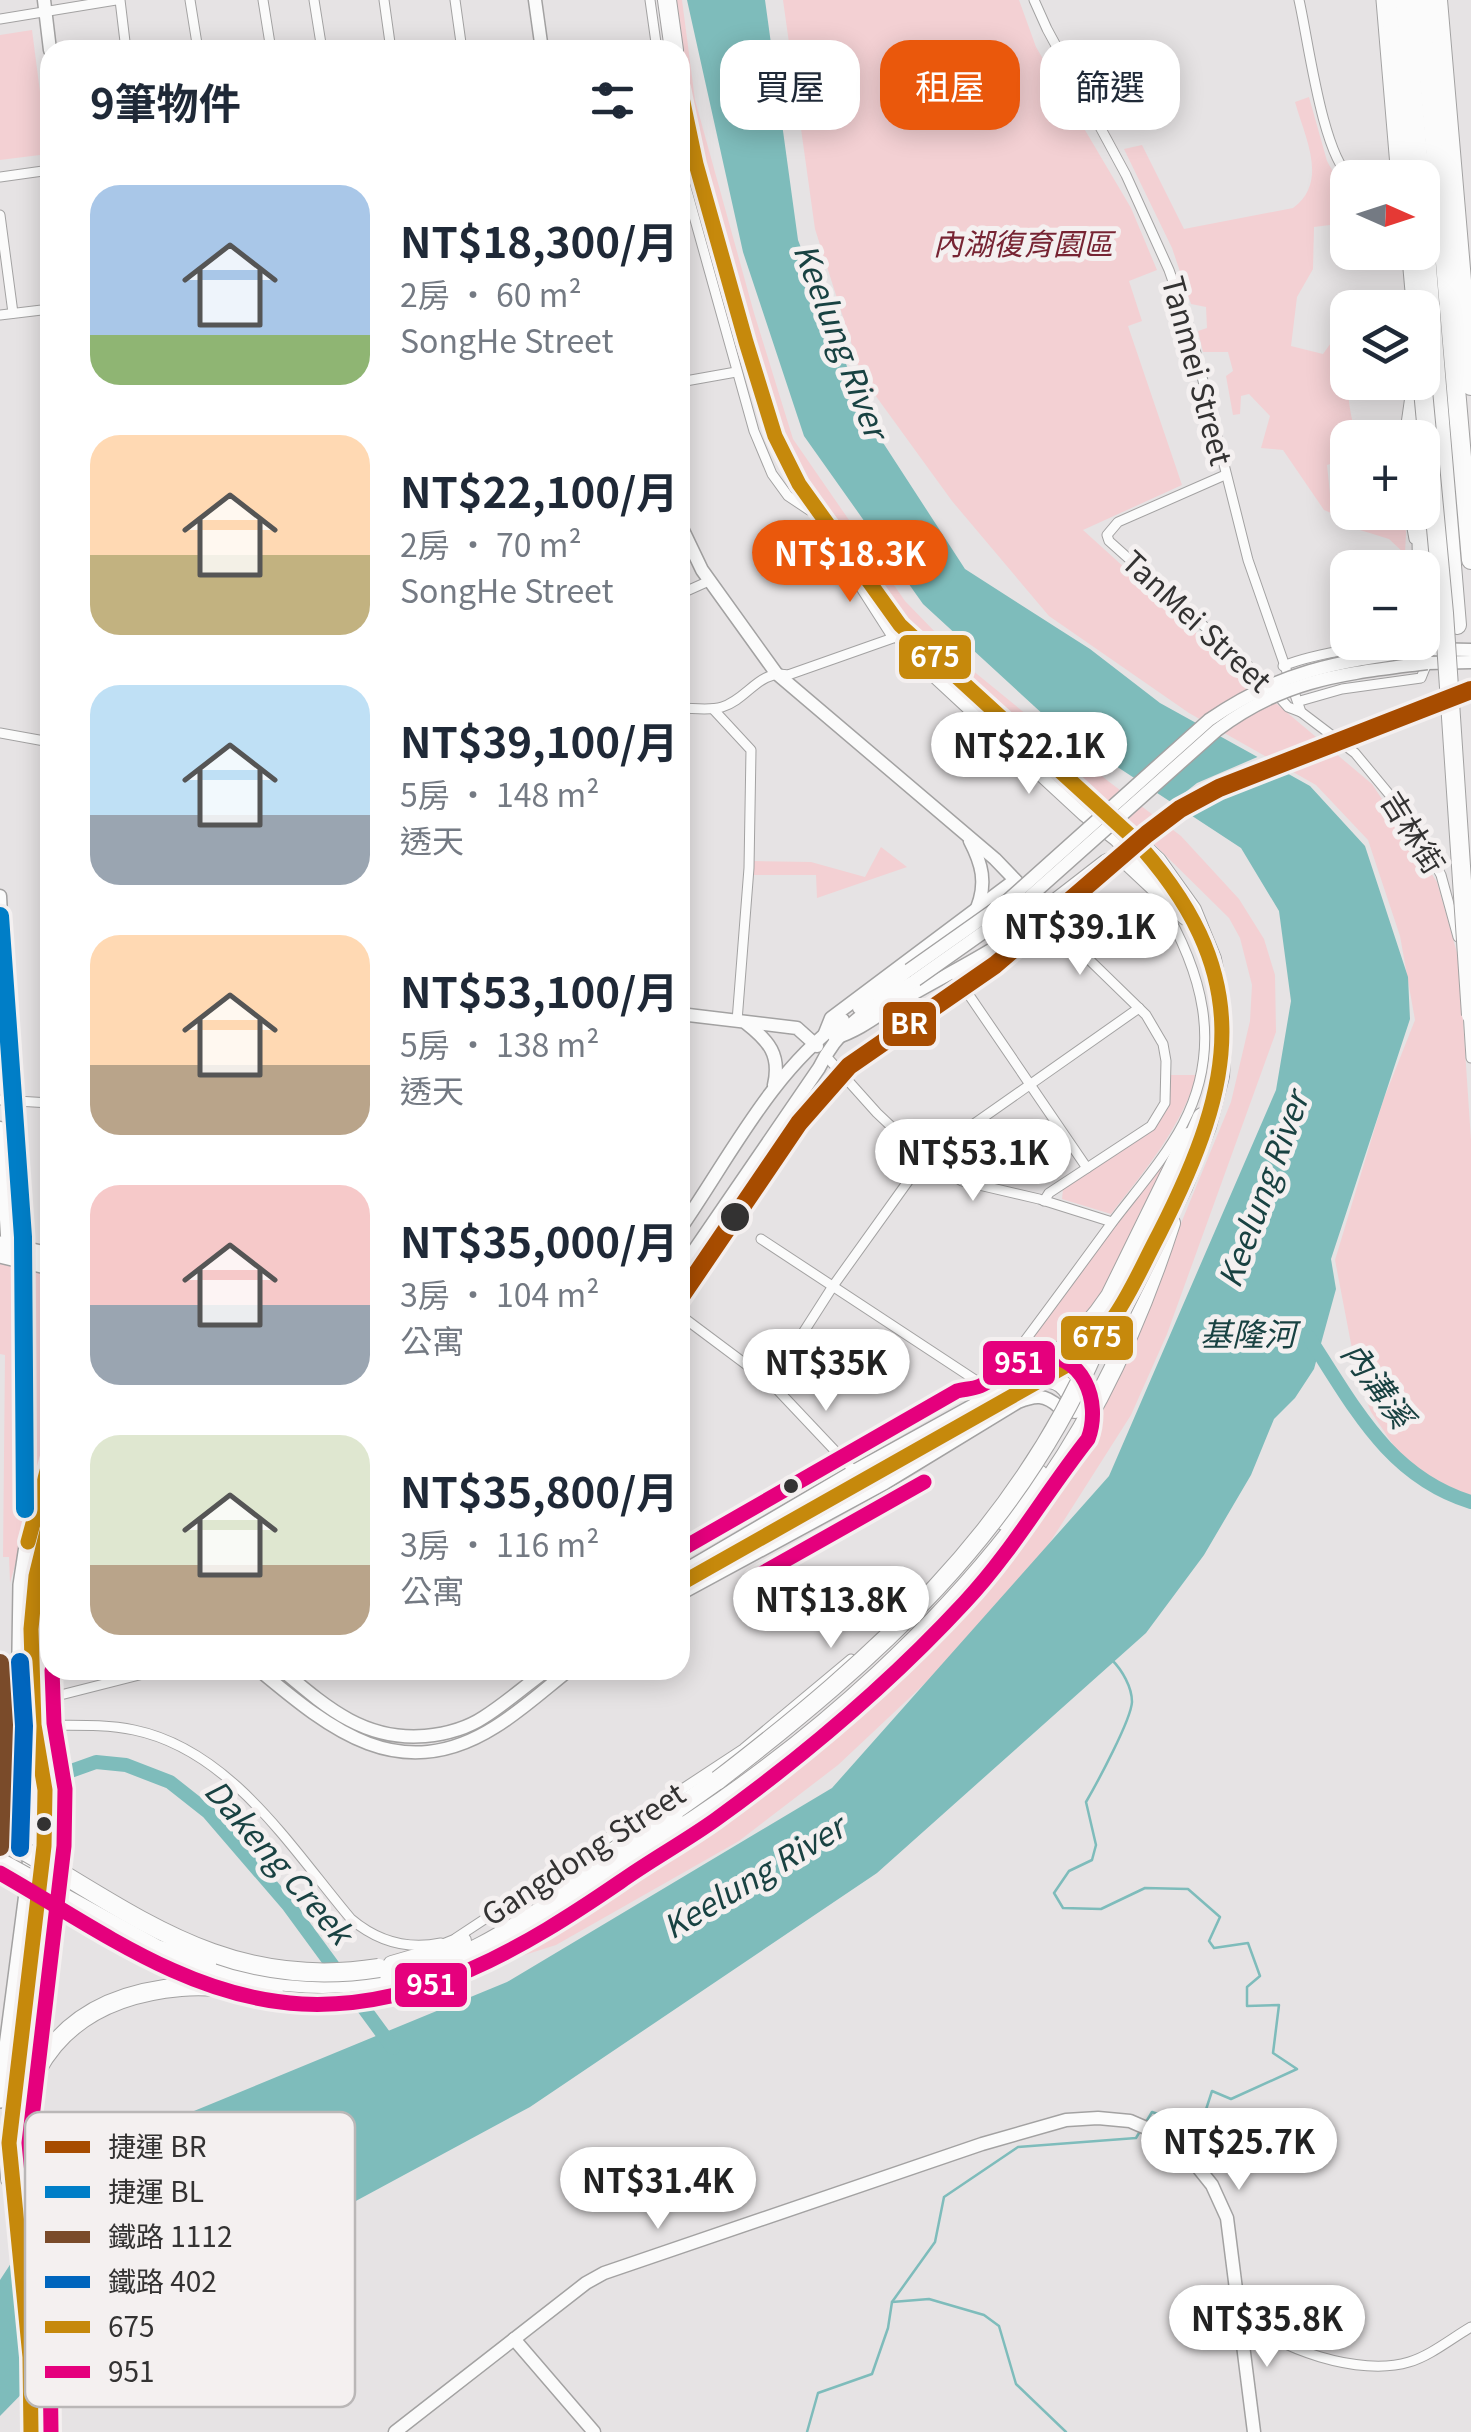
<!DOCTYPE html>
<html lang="zh-TW">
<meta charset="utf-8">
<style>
body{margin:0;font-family:Georgia,"Noto Sans TC",serif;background:#f2f2f3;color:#1f2937;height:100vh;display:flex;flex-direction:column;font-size:38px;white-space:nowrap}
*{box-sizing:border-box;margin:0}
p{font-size:32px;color:#747a83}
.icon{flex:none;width:55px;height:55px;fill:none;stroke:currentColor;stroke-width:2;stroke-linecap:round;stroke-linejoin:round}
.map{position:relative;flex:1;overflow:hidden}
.details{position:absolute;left:40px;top:40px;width:650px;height:1640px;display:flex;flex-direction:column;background:#fff;border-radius:30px;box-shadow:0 5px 25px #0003}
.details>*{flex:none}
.hud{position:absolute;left:720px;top:40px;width:600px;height:90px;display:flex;gap:20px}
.needle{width:65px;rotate:93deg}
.buttons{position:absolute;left:1330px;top:160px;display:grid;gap:20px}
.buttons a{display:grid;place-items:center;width:110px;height:110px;border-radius:20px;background:#fff;box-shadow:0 5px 25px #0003;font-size:50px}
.price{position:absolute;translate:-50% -85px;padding:0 22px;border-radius:35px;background:#fff;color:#222;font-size:32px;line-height:65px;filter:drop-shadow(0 2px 5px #0008)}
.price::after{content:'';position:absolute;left:50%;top:60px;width:30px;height:22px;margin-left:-15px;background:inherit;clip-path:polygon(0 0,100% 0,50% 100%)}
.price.current{background:#ea580c;color:#fff}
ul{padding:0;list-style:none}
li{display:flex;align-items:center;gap:30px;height:250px;padding:0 50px}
li span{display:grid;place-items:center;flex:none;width:280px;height:200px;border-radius:30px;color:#555}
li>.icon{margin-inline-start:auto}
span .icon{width:120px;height:120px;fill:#fffc;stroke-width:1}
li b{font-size:42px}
h2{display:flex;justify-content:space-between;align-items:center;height:120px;padding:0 50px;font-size:42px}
.tag{padding:0 35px;border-radius:30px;background:#fff;box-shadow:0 5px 25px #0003;font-size:35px;line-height:90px}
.tag.current{background:#ea580c;color:#fff}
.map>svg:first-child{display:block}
.green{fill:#f3d0d3}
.water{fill:#7ebcbb}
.pier{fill:#e6e3e4}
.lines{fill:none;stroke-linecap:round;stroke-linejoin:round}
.stream{stroke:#7ebcbb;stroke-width:2.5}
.river{stroke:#7ebcbb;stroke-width:14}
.street-casing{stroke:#a3a2a2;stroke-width:11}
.secondary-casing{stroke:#a3a2a2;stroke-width:15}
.primary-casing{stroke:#a3a2a2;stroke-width:18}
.highway-casing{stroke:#a3a2a2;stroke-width:20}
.street{stroke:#fbfbfb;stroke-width:9}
.secondary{stroke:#fbfbfb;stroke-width:12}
.primary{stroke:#fbfbfb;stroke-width:15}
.highway{stroke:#fbfbfb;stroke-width:18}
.secondary-bridge-casing{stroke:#a3a2a2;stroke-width:15;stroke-linecap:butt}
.highway-bridge-casing{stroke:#a3a2a2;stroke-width:20;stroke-linecap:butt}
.secondary-bridge{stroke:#fbfbfb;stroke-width:12}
.highway-bridge{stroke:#fbfbfb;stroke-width:18}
.bus-1-casing{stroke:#f4f0f0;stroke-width:22}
.bus-2-casing{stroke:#f4f0f0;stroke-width:22}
.bus-1{stroke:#c6890c;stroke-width:15}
.bus-2{stroke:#e5007d;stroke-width:15}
.rail-1-casing{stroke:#f4f0f0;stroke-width:25}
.rail-2-casing{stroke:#f4f0f0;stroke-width:25}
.rail-1{stroke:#7a4b2a;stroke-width:18}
.rail-2{stroke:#0065bd;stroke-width:18}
.metro-1-casing{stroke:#f4f0f0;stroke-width:25}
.metro-2-casing{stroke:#f4f0f0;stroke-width:25}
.metro-1{stroke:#a74c00;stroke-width:18}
.metro-2{stroke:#007ec7;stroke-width:18}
.stop-dot{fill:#333232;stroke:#f4f0f0;stroke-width:4}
.labels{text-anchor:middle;stroke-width:10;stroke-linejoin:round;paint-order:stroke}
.park-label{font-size:30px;font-style:italic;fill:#772433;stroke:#f4f0f0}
.street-label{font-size:30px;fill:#333232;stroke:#f4f0f0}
.water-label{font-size:32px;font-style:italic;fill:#194242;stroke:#f4f0f0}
.key{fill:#f4f0f0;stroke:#bab7b7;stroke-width:2.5}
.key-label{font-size:28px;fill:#333232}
.line-badge{stroke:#f4f0f0;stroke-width:4}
.badge-label{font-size:28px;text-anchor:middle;font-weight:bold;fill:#fff}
</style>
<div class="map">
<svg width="1471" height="2432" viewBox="0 0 1471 2432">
<rect width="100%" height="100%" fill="#e6e3e4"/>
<!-- green -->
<g class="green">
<path d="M667,0h15l13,100 59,213 39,126 112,162 67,69 136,111 73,55 58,63 25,40 11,36 1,57 -109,302 -36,81 -91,143 -70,83 -132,124 -99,76 -183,104 -66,21 -20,10 -5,-20 186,-93 84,-51 119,-95 111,-108 38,-46 66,-95 47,-87 115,-279 19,-81 2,-36 -12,-47 -11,-20 -74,-73 -37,-28 -190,-168 -96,-120 -55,-98 -97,-347v-34z"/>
<path d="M783,0h236l17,47 95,161 26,62 -28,11 13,40 -14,5 54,159 -99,45 170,154 119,100 65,98 22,78 12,180v356l-43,-16 -28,-25 -29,-43 -13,-32 -23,-120 48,-159 32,-81 -15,-84 -32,-96 -52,-55 -127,-72 -140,-97 -97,-115 -90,-124 -47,-148z"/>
<path d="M32,30l16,124 -48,6v-125z"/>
<path d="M1309,97l18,64 20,36 -1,26 -32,4 -1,42 -16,28 -6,49 32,8 10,-14h14c1,32 -2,67 11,97l-10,1 -1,42 -1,-21 -19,6 3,29 5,1 7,16 61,2 3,19 -1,22 -16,-15 -45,-14 1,-6 -21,-9 -41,-60 -22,-2 9,-32 -21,-22 -8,2 -1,18 -7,1 -7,-39 7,-5 -5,-19h-25l-5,-21 9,-3 -1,-21 -15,-3 -19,-56 -48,-99 18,-4 42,84 109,-21c36,-26 12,-70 2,-106z"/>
<path d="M881,847l26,20 -90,31 -1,-23h-64v-14l59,1 54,15z"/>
<path d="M1171,1075h26c-17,54 -51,94 -86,139l-49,-15 1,-10 89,-58 17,-32z"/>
<path d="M1180,1137l-39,73 -40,90 -30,39 -76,47z"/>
<path d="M0,1264l50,12v137l-10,63 -30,107 -1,-26h-6l2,-202 -5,-1z"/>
</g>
<!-- water -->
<path class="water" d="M687,0h78l33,240 69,178 98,151 125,80 70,54 150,83 55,60 43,131 2,42 -79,240 5,30 -22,80 -19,29 -21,21 -23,56 -47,80 -58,78 -269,240 -347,234 -482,260 -48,49v-136l32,-49 72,-83 403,-166 325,-194 277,-312 167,-386 15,-89 -12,-90 -38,-63 -183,-120 -135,-124 -119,-168 -61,-184z"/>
<!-- pier -->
<path class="pier" d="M1262,755l13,6 -73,33 -24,19 -10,-7 29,-23z"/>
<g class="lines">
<!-- stream -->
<g class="stream">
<path d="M1112,1660c10,10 20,27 20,42 -1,18 -35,81 -46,100l10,43 -4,15 -23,11 -15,22 9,15 38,1 44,-21 43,1 32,28 -11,24 5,7 34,-5 12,33 -13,11v19l32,-1 -6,48 24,16 -66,30 -19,-8 -12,37 -48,-16 -6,10"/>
<path d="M892,2302l37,-3 55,16 15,11 17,58 50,48"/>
<path d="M807,2432l11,-39 54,-19 16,-46 4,-26 43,-60 9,-45 74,-50 118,-9 3,-5"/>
</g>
<!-- river -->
<g class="river">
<path d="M1308,1336c45,68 79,140 163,166"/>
<path d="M0,1780l68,-8 28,-10 30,3 44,17 38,30 81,94 104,142"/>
</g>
<!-- street casing -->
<g class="street-casing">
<g id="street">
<path d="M120,0l6,50"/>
<path d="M190,0l8,50"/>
<path d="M263,0l8,50"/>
<path d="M314,0l8,50"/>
<path d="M384,0l7,50"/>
<path d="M455,0l7,50"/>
<path d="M650,0l7,50"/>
<path d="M1034,0l13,29 79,146 43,95 22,63 57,227 53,152 54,41 58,70 28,52 17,62"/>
<path d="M1299,0c9,38 23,155 52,178"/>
<path d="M1381,0l15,178"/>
<path d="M0,19l116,-19"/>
<path d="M680,166l74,265 18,43 16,22 21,14"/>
<path d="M0,177l50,-7"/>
<path d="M1379,178l17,-2"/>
<path d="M0,215l13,98"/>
<path d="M0,315l50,-6"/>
<path d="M680,382l56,-10"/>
<path d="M1414,395l1,43"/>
<path d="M1404,438l8,-56"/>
<path d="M1225,475l-107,47 -11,13 2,6 154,138 25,28 13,5"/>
<path d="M1409,512l5,27"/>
<path d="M680,594l29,-13"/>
<path d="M1283,666c30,-12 104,-26 135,-19"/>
<path d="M1300,701l42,-12 79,-11 6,-15"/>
<path d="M680,708c13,0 30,3 42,-1 26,-8 37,-38 66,-32l105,-37 -55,-86"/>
<path d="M713,709l38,41 -2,118 -12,153"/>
<path d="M0,733l50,9"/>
<path d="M954,973l133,195"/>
<path d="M1468,1011l3,47"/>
<path d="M825,1055l52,58 54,51 31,17 77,18 73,23"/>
<path d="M0,1100l50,3"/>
<path d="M1044,1201l5,-8 102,-67 14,-23 1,-42 -3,-17 -17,-29 -75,-73 -26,-31"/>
<path d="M761,1239l228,150"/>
<path d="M680,1315l91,68 85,90"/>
<path d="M771,1383l62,-97 91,-127 215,-151"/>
<path d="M987,1391c42,-55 83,-111 124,-167 24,-32 53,-64 72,-100 41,-79 19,-153 -24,-225"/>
<path d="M33,1702l126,-32"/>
<path d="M34,1725c33,1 68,-2 100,5 97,20 157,118 217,189 26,22 56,31 90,24"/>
<path d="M0,1876l19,2"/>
<path d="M456,1938l287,-189 108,-90"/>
<path d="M1240,2315c37,34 120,62 169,47 21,-6 43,-24 62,-35"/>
</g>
</g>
<!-- secondary casing -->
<g class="secondary-casing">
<g id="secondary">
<path d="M44,0l6,50"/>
<path d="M535,0l7,50"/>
<path d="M680,524l22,46 74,103 219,186 50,52c-39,35 -89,58 -134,84 -26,14 -47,34 -76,43"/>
<path d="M1426,649l45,1"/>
<path d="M1427,663l44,-1"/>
<path d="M970,841c12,23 17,42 7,67"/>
<path d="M0,896l19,362"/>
<path d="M859,1008l50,-38"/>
<path d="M680,1014l117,14 20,18"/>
<path d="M746,1023c23,18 35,32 28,62"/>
<path d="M825,1033l6,-15 184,-138"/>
<path d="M0,1128l8,122"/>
<path d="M680,1229c50,-72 91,-157 163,-209"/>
<path d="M680,1271l139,-203c22,-46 56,-62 97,-88"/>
<path d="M680,1573l174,-102 125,-69"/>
<path d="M680,1594l205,-111 133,-81c17,-7 27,-8 41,5"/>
<path d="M259,1670c72,60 141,117 236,57 26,-16 50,-38 74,-57"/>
<path d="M282,1670c44,37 82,71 143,66 21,-2 41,-7 59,-19 22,-14 42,-32 63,-47"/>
<path d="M514,2339l80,93"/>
<path d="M395,2432l191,-149 18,-10 378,-129 84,-24 32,-2 32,3 30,13 28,21 24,30 15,33 27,214"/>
</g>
</g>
<!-- primary casing -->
<g class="primary-casing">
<g id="primary">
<path d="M0,1244l50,11"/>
<path d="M0,1255l50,12"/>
<path d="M0,2100l29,-222 5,-63 -1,-25 -14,-77 2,-128 6,-39 23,-86"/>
<path d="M9,2134c7,-96 30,-192 35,-289 3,-42 -6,-80 -10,-121 -7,-70 -4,-138 16,-205"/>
<path d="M10,2167l20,190 1,75"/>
</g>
</g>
<!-- highway casing -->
<g class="highway-casing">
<g id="highway">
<path d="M667,0l7,50"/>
<path d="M1390,0l15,178"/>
<path d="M1405,0l15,178"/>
<path d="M1422,0l49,560"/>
<path d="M1438,0l33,386"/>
<path d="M1422,207l35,418"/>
<path d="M1411,252l5,56"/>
<path d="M1422,497l3,-34"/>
<path d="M1421,512l1,56"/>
<path d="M1422,578l4,71"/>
<path d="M894,628l44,48 147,136 32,25 48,48"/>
<path d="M1045,911l62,-48 16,-6 63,59"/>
<path d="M1187,1152l15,-35"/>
<path d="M1034,1379c23,-4 37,7 41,30"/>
<path d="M979,1402c57,-33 94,-50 131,-106l78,-159"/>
<path d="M1004,1521l35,-47"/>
<path d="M680,1584l123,-69"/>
<path d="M660,1821l58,-41"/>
<path d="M545,1893l94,-57 35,-17"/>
<path d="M207,1964c71,25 143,26 216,6 52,-14 101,-50 147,-77 43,-26 88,-48 130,-77 123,-83 242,-190 330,-309 63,-84 109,-185 141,-284"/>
<path d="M392,1965l38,-11 32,-13"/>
<path d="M10,2179c5,-112 55,-182 171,-192 30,-3 63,3 93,6"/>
</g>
</g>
<!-- street -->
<use href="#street" class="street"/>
<!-- secondary -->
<use href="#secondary" class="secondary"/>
<!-- primary -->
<use href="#primary" class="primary"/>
<!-- highway -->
<use href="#highway" class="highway"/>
<!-- secondary-bridge casing -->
<g class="secondary-bridge-casing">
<g id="secondary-bridge">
<path d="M909,970l99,-70 201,-180c74,-51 130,-58 217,-71"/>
<path d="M916,980l99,-70 202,-180c69,-52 127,-56 210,-67"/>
</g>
</g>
<!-- highway-bridge casing -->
<g class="highway-bridge-casing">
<g id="highway-bridge">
<path d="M680,88l16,76 50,178 29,94 24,48 101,141 257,236 35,49 20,49 8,42 2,42 -2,33 -13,50 -24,61 -65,131 -15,19 -34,27 -266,151"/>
<path d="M1422,380l22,233 27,402"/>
<path d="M718,1780c157,-121 298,-247 378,-433"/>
<path d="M0,1837c130,73 221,156 379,131"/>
<path d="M0,1862l157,87 50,15"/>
</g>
</g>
<!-- secondary-bridge -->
<use href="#secondary-bridge" class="secondary-bridge"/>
<!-- highway-bridge -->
<use href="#highway-bridge" class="highway-bridge"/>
<!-- bus-1 casing -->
<g class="bus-1-casing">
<g id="bus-1">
<path d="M680,88l16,76 50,178 29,94 24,48 101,141 231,211c126,136 107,243 28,398 -29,55 -39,89 -90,130l-389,220"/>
<path d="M28,1542l22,-82"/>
<path d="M31,2432l-1,-75 -21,-214 35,-297 1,-56 -11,-65 -3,-96 5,-53 14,-57"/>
</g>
</g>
<!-- bus-2 casing -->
<g class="bus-2-casing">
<g id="bus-2">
<path d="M754,1578l170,-96"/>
<path d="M0,1873c95,54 188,125 302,131 119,6 223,-57 318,-122 31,-22 64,-40 95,-62 90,-65 175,-137 250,-218 47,-50 81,-110 123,-163 14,-37 -5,-89 -52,-82 -19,3 -38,21 -56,29 -7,3 -15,3 -23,5l-277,159"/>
<path d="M51,2432l-1,-77 -21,-212 35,-297 1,-57 -11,-66 -2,-53"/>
</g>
</g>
<!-- bus-1 -->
<use href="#bus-1" class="bus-1"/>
<!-- bus-2 -->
<use href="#bus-2" class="bus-2"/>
<!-- rail-1 casing -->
<g class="rail-1-casing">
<path id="rail-1" d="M0,1663l4,62 -4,122"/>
</g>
<!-- rail-2 casing -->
<g class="rail-2-casing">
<path id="rail-2" d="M20,1662l4,64 -4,122"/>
</g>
<!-- rail-1 -->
<use href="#rail-1" class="rail-1"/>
<!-- rail-2 -->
<use href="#rail-2" class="rail-2"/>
<!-- metro-1 casing -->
<g class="metro-1-casing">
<path id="metro-1" d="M680,1298l119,-175 50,-57 146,-101 152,-131 33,-25 39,-21 252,-98"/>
</g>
<!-- metro-2 casing -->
<g class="metro-2-casing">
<path id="metro-2" d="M0,916l23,321 2,272"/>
</g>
<!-- metro-1 -->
<use href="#metro-1" class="metro-1"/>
<!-- metro-2 -->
<use href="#metro-2" class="metro-2"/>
</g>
<!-- markers -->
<g class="stop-dot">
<circle cx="735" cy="1217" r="16"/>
<circle cx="791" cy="1486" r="9"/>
<circle cx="44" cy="1824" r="9"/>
</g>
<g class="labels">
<!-- park labels -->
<g class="park-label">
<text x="1023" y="255">內湖復育園區</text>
</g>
<!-- street labels -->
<g class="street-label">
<text transform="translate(1196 371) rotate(75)" y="10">Tanmei Street</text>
<text transform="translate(1196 622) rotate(43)" y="10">TanMei Street</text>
<text transform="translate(1412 833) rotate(58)" y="10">吉林街</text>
<text transform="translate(584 1855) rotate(-33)" y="10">Gangdong Street</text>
</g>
<!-- water labels -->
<g class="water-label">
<text transform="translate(840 341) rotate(69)" y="11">Keelung River</text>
<text transform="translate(1264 1190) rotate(-70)" y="11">Keelung River</text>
<text x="1248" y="1346">基隆河</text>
<text transform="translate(1377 1385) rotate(54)" y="11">內溝溪</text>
<text transform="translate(278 1862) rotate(49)" y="11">Dakeng Creek</text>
<text transform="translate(754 1878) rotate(-31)" y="11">Keelung River</text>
</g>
</g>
<!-- legend -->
<rect x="25" y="2112" width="330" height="295" rx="15" class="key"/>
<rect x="45" y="2141" width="45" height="12" fill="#a74c00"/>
<rect x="45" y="2186" width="45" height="12" fill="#007ec7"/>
<rect x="45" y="2231" width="45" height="12" fill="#7a4b2a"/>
<rect x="45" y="2276" width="45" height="12" fill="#0065bd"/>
<rect x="45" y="2321" width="45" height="12" fill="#c6890c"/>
<rect x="45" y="2366" width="45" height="12" fill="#e5007d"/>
<g class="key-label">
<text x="108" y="2157">捷運 BR</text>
<text x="108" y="2202">捷運 BL</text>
<text x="108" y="2247">鐵路 1112</text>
<text x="108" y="2292">鐵路 402</text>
<text x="108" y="2337">675</text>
<text x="108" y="2382">951</text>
</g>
<g class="line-badge">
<rect x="897" y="633" width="76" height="48" rx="10" fill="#c6890c"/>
<rect x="881" y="1000" width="57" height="48" rx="10" fill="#a74c00"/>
<rect x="1059" y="1314" width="76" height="48" rx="10" fill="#c6890c"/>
<rect x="981" y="1339" width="76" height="48" rx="10" fill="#e5007d"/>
<rect x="393" y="1961" width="76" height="48" rx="10" fill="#e5007d"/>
</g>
<g class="badge-label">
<text x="935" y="667">675</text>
<text x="909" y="1034">BR</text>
<text x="1097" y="1347">675</text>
<text x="1019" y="1373">951</text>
<text x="431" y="1995">951</text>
</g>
</svg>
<div class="buttons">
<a><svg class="needle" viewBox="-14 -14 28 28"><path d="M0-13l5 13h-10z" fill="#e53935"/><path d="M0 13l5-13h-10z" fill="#747a83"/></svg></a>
<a><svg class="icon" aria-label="layers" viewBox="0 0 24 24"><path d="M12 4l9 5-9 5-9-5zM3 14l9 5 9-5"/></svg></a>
<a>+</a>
<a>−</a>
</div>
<b class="price current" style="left:850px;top:605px">NT$18.3K</b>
<b class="price" style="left:1029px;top:797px">NT$22.1K</b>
<b class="price" style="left:1080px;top:978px">NT$39.1K</b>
<b class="price" style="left:973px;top:1204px">NT$53.1K</b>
<b class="price" style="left:826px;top:1414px">NT$35K</b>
<b class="price" style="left:831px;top:1651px">NT$13.8K</b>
<b class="price" style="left:1239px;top:2193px">NT$25.7K</b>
<b class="price" style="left:658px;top:2232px">NT$31.4K</b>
<b class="price" style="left:1267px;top:2370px">NT$35.8K</b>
<div class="hud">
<a class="tag">買屋</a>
<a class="tag current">租屋</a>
<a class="tag">篩選</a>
</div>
<section class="details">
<h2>9筆物件<svg class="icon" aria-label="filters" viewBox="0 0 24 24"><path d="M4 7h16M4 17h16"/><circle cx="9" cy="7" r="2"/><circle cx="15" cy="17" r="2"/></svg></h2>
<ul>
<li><span style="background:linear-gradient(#a9c7e8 75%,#8fb573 0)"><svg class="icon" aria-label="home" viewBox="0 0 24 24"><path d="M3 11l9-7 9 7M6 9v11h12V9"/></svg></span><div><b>NT$18,300/月</b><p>2房 · 60 m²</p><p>SongHe Street</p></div></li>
<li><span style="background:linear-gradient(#ffd9b3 60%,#c2b280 0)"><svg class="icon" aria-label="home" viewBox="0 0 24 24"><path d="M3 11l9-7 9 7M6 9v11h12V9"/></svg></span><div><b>NT$22,100/月</b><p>2房 · 70 m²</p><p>SongHe Street</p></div></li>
<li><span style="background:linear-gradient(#bfe0f5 65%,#9aa5b1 0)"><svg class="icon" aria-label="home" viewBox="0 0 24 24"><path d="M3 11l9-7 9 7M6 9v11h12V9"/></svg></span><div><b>NT$39,100/月</b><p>5房 · 148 m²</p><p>透天</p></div></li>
<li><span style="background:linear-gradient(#ffd9b3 65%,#b9a48a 0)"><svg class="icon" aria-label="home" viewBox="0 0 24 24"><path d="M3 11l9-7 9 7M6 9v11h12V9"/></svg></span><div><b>NT$53,100/月</b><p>5房 · 138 m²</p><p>透天</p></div></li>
<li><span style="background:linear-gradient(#f6c9c9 60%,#9aa5b1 0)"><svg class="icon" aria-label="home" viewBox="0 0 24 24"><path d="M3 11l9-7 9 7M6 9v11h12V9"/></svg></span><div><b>NT$35,000/月</b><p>3房 · 104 m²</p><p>公寓</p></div></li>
<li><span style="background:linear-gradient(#dfe7d0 65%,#b9a48a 0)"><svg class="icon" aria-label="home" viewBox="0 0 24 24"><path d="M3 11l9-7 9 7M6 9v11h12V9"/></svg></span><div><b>NT$35,800/月</b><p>3房 · 116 m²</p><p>公寓</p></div></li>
</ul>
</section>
</div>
